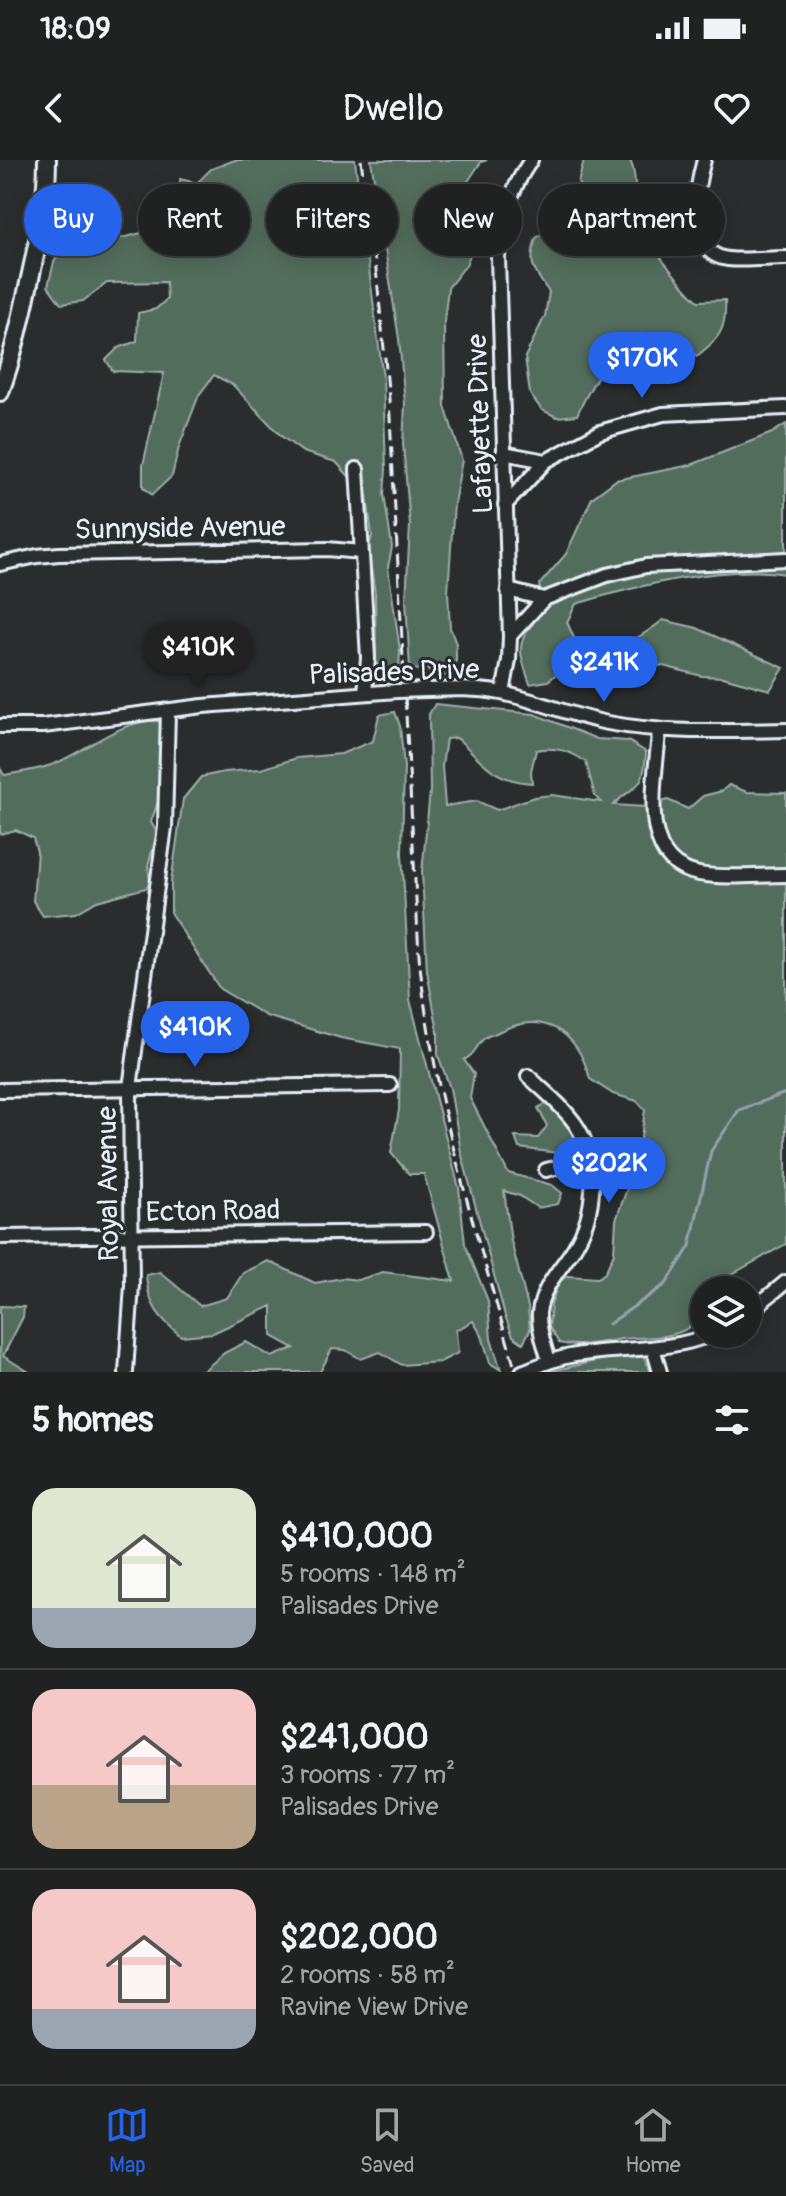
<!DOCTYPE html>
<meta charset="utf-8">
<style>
body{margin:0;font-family:Pangolin,sans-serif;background:#282a2a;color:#f1f3f6;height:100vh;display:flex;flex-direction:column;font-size:30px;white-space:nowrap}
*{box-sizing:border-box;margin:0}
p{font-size:26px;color:#a2a4a5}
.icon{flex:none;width:44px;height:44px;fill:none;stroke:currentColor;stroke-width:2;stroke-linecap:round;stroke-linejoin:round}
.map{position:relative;height:1212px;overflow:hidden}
.panel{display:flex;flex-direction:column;background:#202222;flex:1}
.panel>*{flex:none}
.banner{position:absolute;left:24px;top:24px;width:738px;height:72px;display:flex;gap:16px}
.buttons{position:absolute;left:690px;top:1116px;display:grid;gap:16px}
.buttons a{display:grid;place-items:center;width:72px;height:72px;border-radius:50%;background:#202222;box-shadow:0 4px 20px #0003,0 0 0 2px #3d3f40;font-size:40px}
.price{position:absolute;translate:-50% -68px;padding:0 18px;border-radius:28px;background:#2563eb;color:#fff;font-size:26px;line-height:52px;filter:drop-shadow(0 2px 4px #0008)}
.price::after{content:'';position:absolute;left:50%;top:48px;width:24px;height:18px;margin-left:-12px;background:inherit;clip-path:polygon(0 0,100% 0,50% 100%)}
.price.active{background:#222;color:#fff}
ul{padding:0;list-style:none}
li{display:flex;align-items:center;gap:24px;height:200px;padding:0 32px}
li+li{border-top:2px solid #3d3f40}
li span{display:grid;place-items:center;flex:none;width:224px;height:160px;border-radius:24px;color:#555}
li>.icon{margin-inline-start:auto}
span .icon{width:96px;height:96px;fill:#fffc;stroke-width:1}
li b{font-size:34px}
h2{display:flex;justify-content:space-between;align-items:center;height:96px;padding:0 32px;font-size:34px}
.pill{padding:0 28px;border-radius:36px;background:#202222;box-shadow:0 4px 20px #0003,0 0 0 2px #3d3f40;font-size:28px;line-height:72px}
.pill.active{background:#2563eb;color:#fff}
.status{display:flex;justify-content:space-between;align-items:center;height:56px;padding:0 40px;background:#202222;direction:ltr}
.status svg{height:22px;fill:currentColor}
header{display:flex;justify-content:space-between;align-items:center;height:104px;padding:0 32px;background:#202222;font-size:36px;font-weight:600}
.tabs{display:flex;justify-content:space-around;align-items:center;height:112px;border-top:2px solid #3d3f40;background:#202222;font-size:22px;color:#a2a4a5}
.tabs a{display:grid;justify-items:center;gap:4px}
.tabs .active{color:#2563eb}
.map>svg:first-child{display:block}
.green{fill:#526d5d;stroke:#9dafaa;stroke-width:2;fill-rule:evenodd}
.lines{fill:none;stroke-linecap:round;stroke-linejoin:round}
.stream{stroke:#95a2af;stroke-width:3}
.minor-casing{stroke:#e8f1f8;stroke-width:18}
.major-casing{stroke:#e8f1f8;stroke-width:22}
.minor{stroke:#2a2d2e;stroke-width:12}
.major{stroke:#2a2d2e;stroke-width:16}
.rail{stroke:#e8f1f8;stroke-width:3;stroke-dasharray:12 6;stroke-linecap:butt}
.minor-bridge-casing{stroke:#e8f1f8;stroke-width:18;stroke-linecap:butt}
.minor-bridge{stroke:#2a2d2e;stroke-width:12}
.labels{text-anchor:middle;stroke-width:6;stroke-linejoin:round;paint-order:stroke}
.street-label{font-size:28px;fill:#e8f1f8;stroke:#2a2d2e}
</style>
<div class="status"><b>18:09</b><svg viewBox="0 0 49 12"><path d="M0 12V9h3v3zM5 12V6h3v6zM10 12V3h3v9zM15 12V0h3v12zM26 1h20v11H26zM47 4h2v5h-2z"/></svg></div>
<header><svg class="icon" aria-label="back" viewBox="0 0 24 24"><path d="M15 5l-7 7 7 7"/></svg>Dwello<svg class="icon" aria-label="heart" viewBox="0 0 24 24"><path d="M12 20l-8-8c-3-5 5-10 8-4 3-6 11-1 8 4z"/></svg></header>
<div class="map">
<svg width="786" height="1212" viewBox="0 0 786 1212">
<rect width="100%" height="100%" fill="#2a2d2e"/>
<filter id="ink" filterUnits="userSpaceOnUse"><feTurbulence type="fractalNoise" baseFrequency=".0125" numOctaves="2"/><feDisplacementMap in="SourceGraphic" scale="16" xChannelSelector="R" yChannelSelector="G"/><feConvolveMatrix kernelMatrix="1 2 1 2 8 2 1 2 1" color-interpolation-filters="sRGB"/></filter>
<g filter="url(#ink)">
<!-- green -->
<g class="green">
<path d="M235,0h120l28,218 3,92 -2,24 8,53 -4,20 12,83 -1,23 -7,6 -8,-1 -6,-8 -2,-10 -1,-67 -7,-44 4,-13 -5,-40 -31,-34 -33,-10 -22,-16 -48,-51 -19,-10 -15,20 -20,52 -7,29 -20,19 -9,-8v-22l21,-92 -51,-2 -7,-11 12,-12 19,-7 1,-28 18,-4 11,-10 -1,-17 -59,1 -24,18 -22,3 -13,-18 6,-24 11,-17c25,-2 101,-9 113,-34 4,-8 2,-23 2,-32l17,4 14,-14z"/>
<path d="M371,0h116l-6,2 -29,43 9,20 17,10 -12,30 -18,23 -4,34 1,84 17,54 -8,44 -6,88 2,36 6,16v26l-5,5 -17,2 -7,-8 -17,1 -4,-70 4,-75 -7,-81 2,-41 -6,-64z"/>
<path d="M584,0h46c9,19 2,41 9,61 7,22 42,63 59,80l27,-1c2,29 -6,39 -28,56l-23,-13 -33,-9 -26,10c-11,25 -27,45 -38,71l-20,2 -15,-7 -12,-16 -5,-37 20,-41 4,-24c-16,-22 -21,-28 -13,-54l24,-14 24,-5 6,-17 -12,-19z"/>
<path d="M786,264v150c-61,-10 -151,12 -210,30l-9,18 7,16c41,14 55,8 89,-18l34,8 87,40 -14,22 -47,-13 -21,-1 -39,-10 -37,-4 -38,1 -23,4 -17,14 -18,3c-15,-43 -12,-41 14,-75l-5,-24 27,-31 26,-56 24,-18 75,-15 81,-32z"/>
<path d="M435,544l99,10 63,25 31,2 18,11c-2,39 -9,30 -33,53l32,2 23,-7 20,9 15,-13 19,-5 7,-6 18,7 39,1v451l-59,33 -9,13h-14c0,54 -46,45 -83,49 -21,3 -42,9 -62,4l-10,-16 2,-23 8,-22 8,-6 31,2 7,-5 9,-20 2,-33 22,-63 7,-47 -8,-9 -24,-7 -23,-15c-13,-49 -47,-70 -94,-46 -3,2 -8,2 -11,5 -9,6 -8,16 -21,22l10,14 -4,24 38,75 44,12 10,8 -4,11 -20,4 -18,-12 -16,-5 7,50 17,66 2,23 -7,13 -10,-7 -8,-20 -44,-164 -11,-64 -12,-33v-23l-11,-61 -5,-99 8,-81 -1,-77zM457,578c28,25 35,42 75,45l-1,-12 5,-21c19,-4 34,1 50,12l9,34 6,6 -49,-7 -18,2 -37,13 -20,-9 -32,5 -3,-40 4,-27z"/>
<path d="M395,552l5,14 4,41 -2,86 8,147 49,188 6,56 23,57 3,38 10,31 -11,-7 -8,-27 -9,-15 -17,9 2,23 -18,9 -38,3 -22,-13 -19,7 -16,-9 -13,-1 -12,23h-118l22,-19 22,-11 26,15 22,-9 -22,-12v-30l-59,27 -32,3c-22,-18 -33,-31 -35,-61l14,-3 40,34 27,-8 16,-25 25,-12 47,22 27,-5 16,2 25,-8 71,9 -30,-107h-15l-18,-21 8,-43 1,-61 -59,-11 -75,-22 -46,-27 -49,-75v-32l12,-83 18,-22 23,-5 37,-3 36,-11 44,-4 32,-13 6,-26z"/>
<path d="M148,561h11c10,31 4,71 -8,101l6,11 -9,33 2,16 -4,6 -49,13 -21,12 -33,3 -10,-15 4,-49 -4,-14 -17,-8 -16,4v-66l4,7c17,-3 35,-5 50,-11 33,-14 58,-38 94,-43z"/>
<path d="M549,942l18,15 6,19 -8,18 -46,-6 -4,-11 23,1 9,-12 -9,-18z"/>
<path d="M0,1146l24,1 -1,10 -20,39 26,16h-29z"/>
<path d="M622,1195l22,2 7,15h-104z"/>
</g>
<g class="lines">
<!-- stream -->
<path class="stream" d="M609,1164l57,-40 24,-38 21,-95 28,-41 47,-17"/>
<!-- minor casing -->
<g class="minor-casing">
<g id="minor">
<path d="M704,0c-8,28 -19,94 24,99 19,2 39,-1 58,-1"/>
<path d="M503,293l43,8 54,-29 63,-18 123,-6"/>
<path d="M357,309l11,189 -3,35"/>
<path d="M505,345l41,-44"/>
<path d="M0,404l37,-8 22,-2 268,-5 34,3"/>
<path d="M508,430l36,9 63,-24 39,-9 140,-7"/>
<path d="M510,476l34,-37"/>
<path d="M427,530c25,-1 49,-2 74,3 36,7 70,23 107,30 58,11 119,8 178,7"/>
<path d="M503,533l6,-33 1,-24 -12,-378c2,-36 12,-68 33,-98"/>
<path d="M0,566h43l160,-20 194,-15"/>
<path d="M659,570c-2,46 -25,132 40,144 28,5 59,1 87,1"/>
<path d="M528,916c16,15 35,30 48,49 24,35 20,88 -2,123 -13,21 -32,38 -35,65 -1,16 6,33 10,48"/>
<path d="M0,930l390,-5"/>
<path d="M546,1010l43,-10"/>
<path d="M0,1077l426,-5"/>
<path d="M748,1153l38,-31"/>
<path d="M653,1188l7,24"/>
<path d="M126,1212l6,-87 -2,-197 35,-261 3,-116"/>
<path d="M522,1212c16,-6 31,-13 48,-16 47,-9 97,-3 142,-22"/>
</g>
</g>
<!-- major casing -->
<g class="major-casing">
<path id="major" d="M0,232c13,-36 21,-72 29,-109 9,-41 18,-81 18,-123"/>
</g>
<!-- minor -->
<use href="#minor" class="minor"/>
<!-- major -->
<use href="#major" class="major"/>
<!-- rail -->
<path class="rail" d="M361,0l16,118 12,121 30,556c13,143 58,279 97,417"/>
<!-- minor-bridge casing -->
<g class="minor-bridge-casing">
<path id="minor-bridge" d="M397,531l30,-1"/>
</g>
<!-- minor-bridge -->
<use href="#minor-bridge" class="minor-bridge"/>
</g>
</g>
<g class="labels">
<!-- street labels -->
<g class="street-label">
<text transform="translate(479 264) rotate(-92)" y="10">Lafayette Drive</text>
<text transform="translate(180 367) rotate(-1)" y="10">Sunnyside Avenue</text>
<text transform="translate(394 511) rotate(-2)" y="10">Palisades Drive</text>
<text transform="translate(107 1024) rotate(-91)" y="10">Royal Avenue</text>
<text transform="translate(213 1050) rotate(-1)" y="10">Ecton Road</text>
</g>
</g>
</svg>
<div class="buttons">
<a><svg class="icon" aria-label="layers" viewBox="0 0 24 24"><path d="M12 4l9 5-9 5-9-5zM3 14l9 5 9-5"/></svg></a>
</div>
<b class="price" style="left:642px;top:240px">$170K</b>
<b class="price active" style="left:198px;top:529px">$410K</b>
<b class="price" style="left:604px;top:544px">$241K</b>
<b class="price" style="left:195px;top:909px">$410K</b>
<b class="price" style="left:609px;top:1045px">$202K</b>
<div class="banner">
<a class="pill active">Buy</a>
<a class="pill">Rent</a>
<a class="pill">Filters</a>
<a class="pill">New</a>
<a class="pill">Apartment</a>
</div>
</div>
<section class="panel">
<h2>5 homes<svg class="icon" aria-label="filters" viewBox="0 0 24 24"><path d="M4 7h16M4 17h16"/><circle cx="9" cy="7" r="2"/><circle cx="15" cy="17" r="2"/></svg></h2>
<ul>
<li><span style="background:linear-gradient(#dfe7d0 75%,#9aa5b1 0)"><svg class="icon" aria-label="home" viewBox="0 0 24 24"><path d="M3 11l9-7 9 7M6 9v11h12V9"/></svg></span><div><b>$410,000</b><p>5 rooms · 148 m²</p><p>Palisades Drive</p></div></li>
<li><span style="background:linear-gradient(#f6c9c9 60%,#b9a48a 0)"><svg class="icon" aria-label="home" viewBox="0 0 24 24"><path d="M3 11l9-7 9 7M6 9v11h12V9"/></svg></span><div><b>$241,000</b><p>3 rooms · 77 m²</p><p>Palisades Drive</p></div></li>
<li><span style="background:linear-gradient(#f6c9c9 75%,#9aa5b1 0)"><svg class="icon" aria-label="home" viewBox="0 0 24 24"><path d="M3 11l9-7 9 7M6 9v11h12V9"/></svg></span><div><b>$202,000</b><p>2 rooms · 58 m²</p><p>Ravine View Drive</p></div></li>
</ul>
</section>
<nav class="tabs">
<a class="active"><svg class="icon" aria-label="map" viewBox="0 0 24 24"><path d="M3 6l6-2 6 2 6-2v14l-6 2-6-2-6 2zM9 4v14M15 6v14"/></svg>Map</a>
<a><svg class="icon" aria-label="saved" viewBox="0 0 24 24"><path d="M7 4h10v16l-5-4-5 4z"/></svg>Saved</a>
<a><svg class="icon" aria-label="home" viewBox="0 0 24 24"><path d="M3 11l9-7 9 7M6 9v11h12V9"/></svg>Home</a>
</nav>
